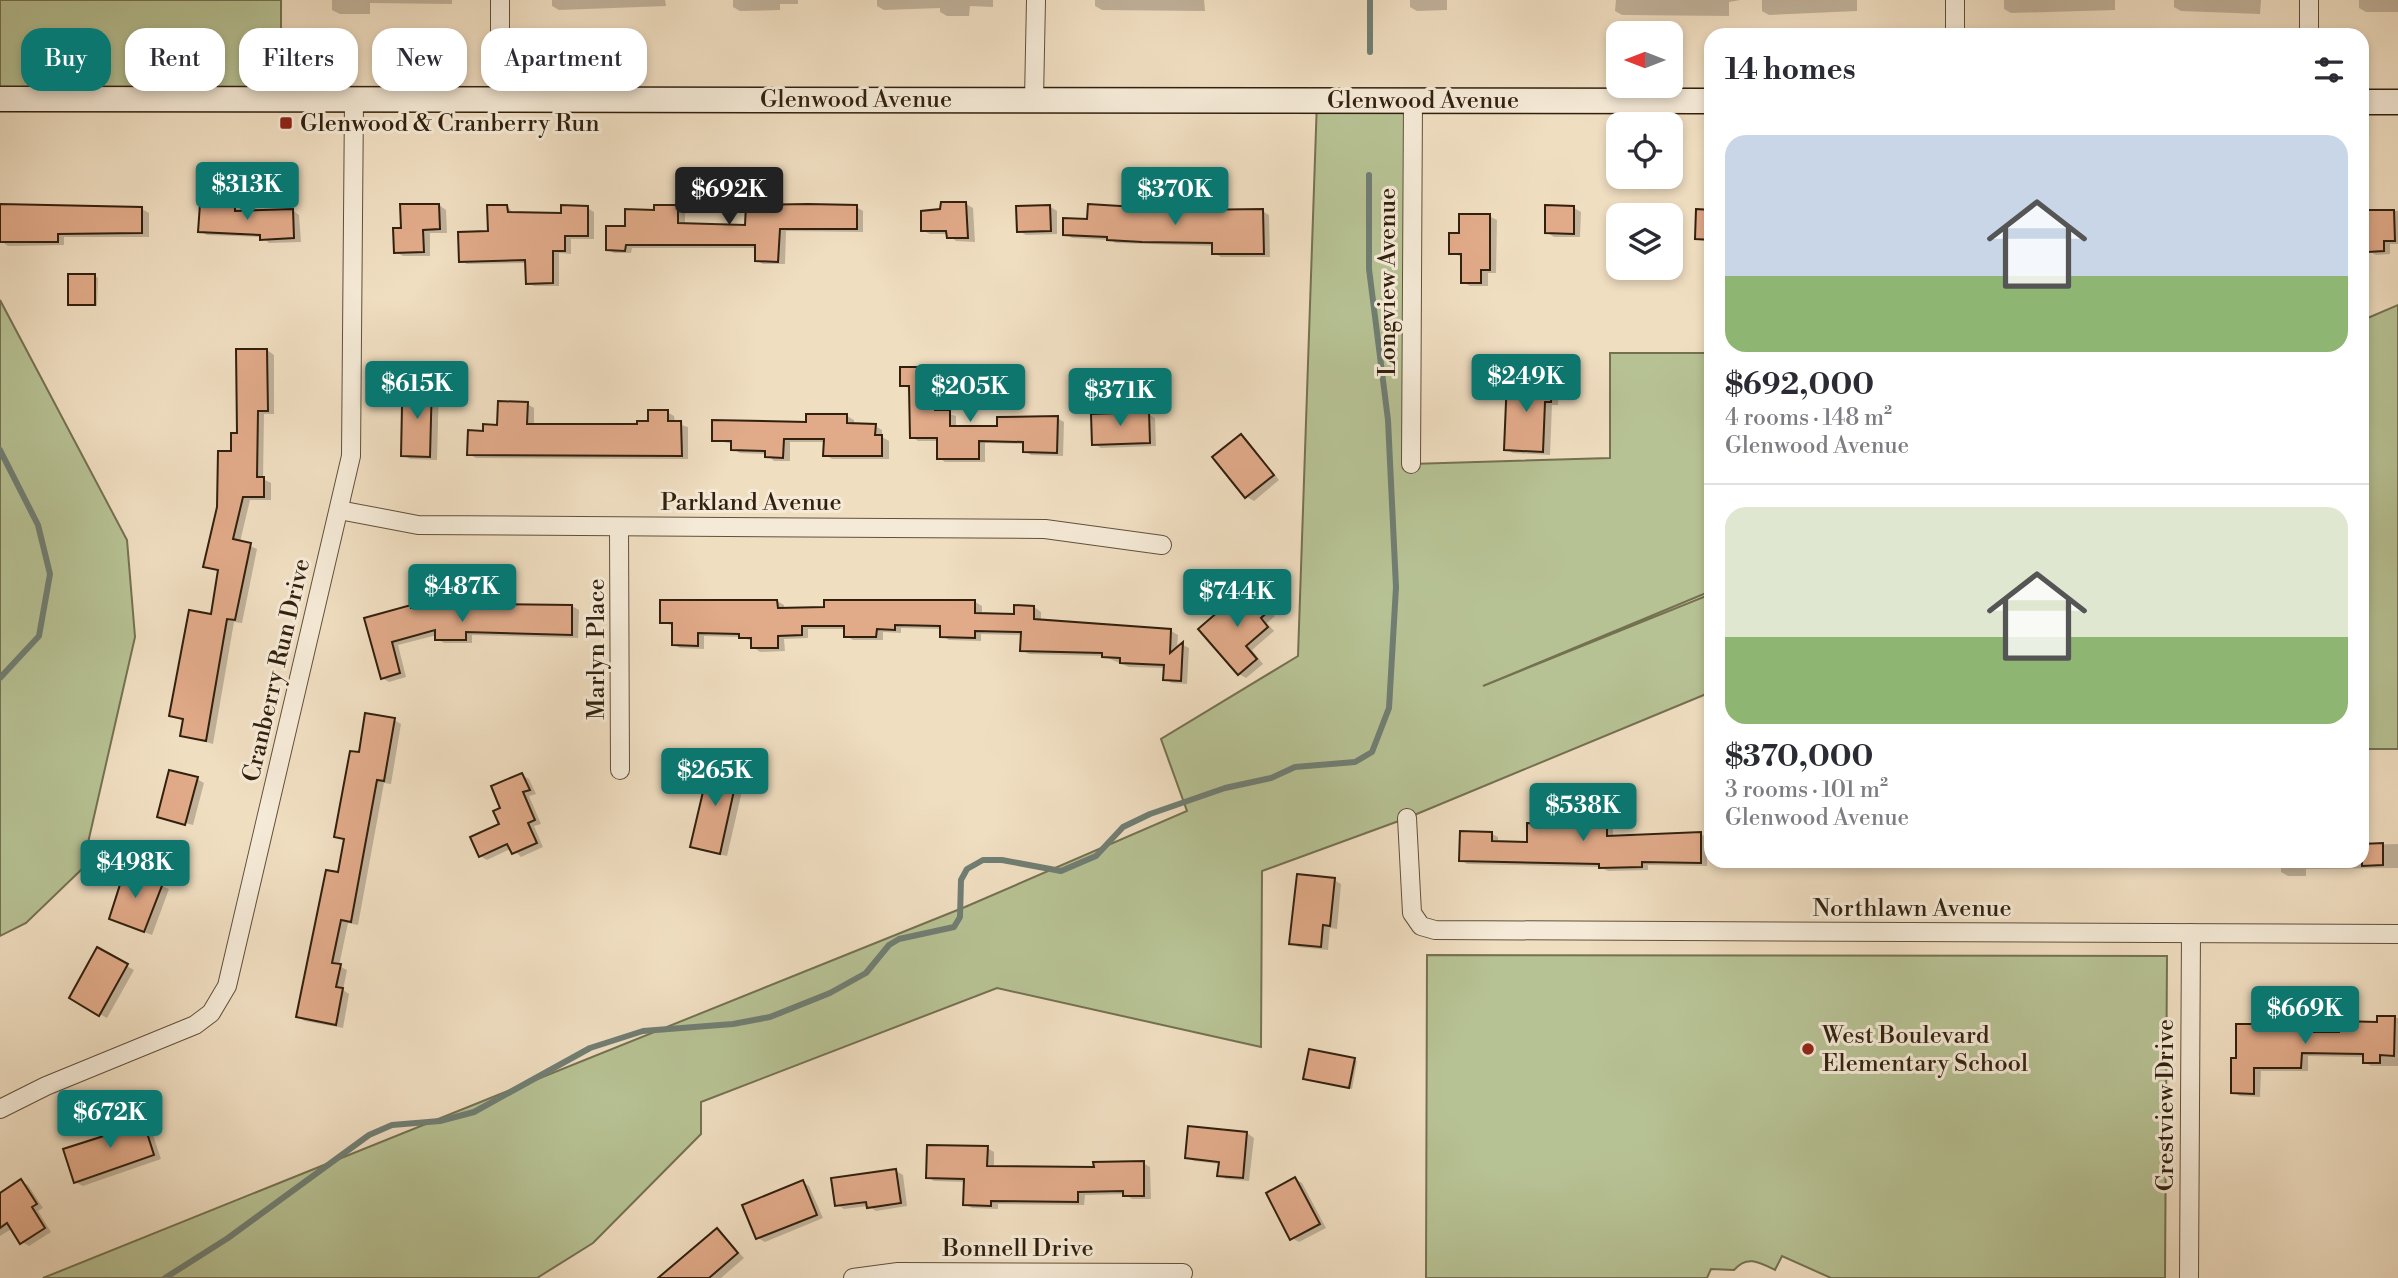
<!DOCTYPE html>
<meta charset="utf-8">
<style>
body{margin:0;font-family:"Libre Bodoni",serif;background:#f2f2f3;color:#2b2b33;height:100vh;display:flex;flex-direction:column;font-size:26px;white-space:nowrap}
*{box-sizing:border-box;margin:0}
p{font-size:23px;color:#7c7c81}
.icon{flex:none;width:38px;height:38px;fill:none;stroke:currentColor;stroke-width:2;stroke-linecap:round;stroke-linejoin:round}
.map{position:relative;flex:1;overflow:hidden}
.sheet{position:absolute;left:1704px;top:28px;width:665px;height:840px;display:flex;flex-direction:column;background:#fff;border-radius:21px;box-shadow:0 4px 10px #0003}
.sheet>*{flex:none}
.banner{position:absolute;left:21px;top:28px;width:665px;height:63px;display:flex;gap:14px}
.needle{width:46px;rotate:270deg}
.buttons{position:absolute;left:1606px;top:21px;display:grid;gap:14px}
.buttons a{display:grid;place-items:center;width:77px;height:77px;border-radius:14px;background:#fff;box-shadow:0 4px 10px #0003;font-size:35px}
.price{position:absolute;translate:-50% -60px;padding:0 16px;border-radius:7px;background:#0f766e;color:#fff;font-size:23px;line-height:46px;filter:drop-shadow(0 2px 4px #0008)}
.price::after{content:'';position:absolute;left:50%;top:42px;width:21px;height:16px;margin-left:-10px;background:inherit;clip-path:polygon(0 0,100% 0,50% 100%)}
.price.on{background:#222;color:#fff}
ul{padding:0;list-style:none}
li{display:grid;align-content:center;gap:14px;height:371px;padding:0 21px}
li+li{border-top:2px solid #e1e1e2}
li span{display:grid;place-items:center;height:217px;border-radius:21px;color:#555}
li>.icon{margin-inline-start:auto}
span .icon{width:126px;height:126px;fill:#fffc;stroke-width:1}
li b{font-size:30px}
h2{display:flex;justify-content:space-between;align-items:center;height:84px;padding:0 21px;font-size:30px}
.chip{padding:0 24px;border-radius:21px;background:#fff;box-shadow:0 4px 10px #0003;font-size:24px;line-height:63px}
.chip.on{background:#0f766e;color:#fff}
.map>svg:first-child{display:block}
.green{fill:#b7c294;stroke:#747151;stroke-width:2}
.shadow{fill:#0003}
.lines{fill:none;stroke-linecap:round;stroke-linejoin:round}
.stream{stroke:#707e73;stroke-width:6}
.building{fill:#e1aa89;stroke:#31200e;stroke-width:2}
.street-casing{stroke:#61503b;stroke-width:20}
.secondary-casing{stroke:#31200e;stroke-width:27}
.street{stroke:#f5ead7;stroke-width:18}
.secondary{stroke:#f5ead7;stroke-width:24}
.poi-dot{fill:#8f2418;stroke:#f5ead7;stroke-width:2.5}
.labels{text-anchor:middle;stroke-width:6;stroke-linejoin:round;paint-order:stroke}
.street-label{font-size:24px;fill:#31200e;stroke:#f5ead7}
.poi-label{font-size:24px;fill:#31200e;stroke:#f5ead7;text-anchor:start}
</style>
<div class="map">
<svg width="2398" height="1278" viewBox="0 0 2398 1278">
<rect width="100%" height="100%" fill="#f0dec1"/>
<filter id="stains"><feTurbulence type="fractalNoise" baseFrequency=".00286" numOctaves="4"/><feColorMatrix values="0 0 0 0 .2 0 0 0 0 .09 0 0 0 0 .02 0 0 0 .5 -.17"/></filter>
<radialGradient id="worn" r=".72"><stop offset=".6" stop-color="#630" stop-opacity="0"/><stop offset="1" stop-color="#630" stop-opacity=".3"/></radialGradient>
<!-- green -->
<g class="green">
<rect x="0" y="0" width="281" height="99"/>
<path d="M1317,100h96l-2,364 199,-6v-105h101v238l-228,95 228,-92v98l-304,126 -145,53 -1,176 -264,-59 -296,114v32l-108,109 -56,35h-494l922,-371 222,-96 -26,-72 137,-83z"/>
<path d="M0,300l127,240 8,97 -53,232 -56,54 -26,13z"/>
<path d="M2398,305v444h-35v-429z"/>
<path d="M1427,955l740,1 -2,322h-334l-49,-22 -7,14c-16,-8 -28,-15 -41,0l-23,-1 -4,9h-281z"/>
</g>
<!-- shadow -->
<g class="shadow">
<path d="M332,0h120v4l-82,-1v11h-30l-8,-4z"/>
<path d="M552,0h113l1,6 -107,4 -7,-4z"/>
<path d="M733,0h65v4h-18v6l-40,1 -7,-4z"/>
<path d="M877,0h116v7l-23,-1 -1,10h-22l-7,-4v-4l-56,2 -7,-4z"/>
<path d="M1095,0h146h-37l1,11 -103,-1 -7,-4z"/>
<path d="M1410,0h61h-24v10l-30,1 -7,-4z"/>
<path d="M1616,0h124l-11,2v14l-107,-1 -7,-4z"/>
<path d="M1762,0h95v11l-88,4 -7,-4z"/>
<path d="M2004,0h111v10l-104,3 -7,-4z"/>
<path d="M2174,0h87l-1,14 -79,-3 -7,-4z"/>
<path d="M2359,0h39v12h-32l-7,-4z"/>
<path d="M966,204l7,4 2,34 -19,-1 -8,-7h-18l-8,-4 20,-19z"/>
<path d="M439,205l7,5 1,23h-17v23h-27l-7,-4 7,-23z"/>
<path d="M507,206l7,8h48l25,-6 7,4v27h-23v15l-12,-1v33h-25l-6,-3 -1,-20 -60,1 -7,-3 29,-28z"/>
<path d="M656,206l22,1 7,4v14l62,1 109,-19 7,4v21l-77,-1 -1,33h-22l-6,-4v-12h-125l-1,5h-17l-7,-4 20,-21 29,-17z"/>
<path d="M1049,206l8,5v23l-31,1 -7,-4z"/>
<path d="M234,208l9,5 49,-3 7,5 2,27 -32,1 -7,-6 -55,-2 -7,-4z"/>
<path d="M1574,208l7,4 -1,25h-26l-8,-5z"/>
<path d="M142,209l7,4v24h-85v8l-56,1 -7,-5z"/>
<path d="M1262,211l7,4 1,42h-49l-7,-4v-7l-98,-3 -6,-3 -38,-2 -7,-4 24,-14 96,-8z"/>
<path d="M2362,211h36v33h-8v10l-14,1 -7,-4v-11h-7z"/>
<path d="M1609,212h38l5,3h-33v27h-4l-7,-4z"/>
<path d="M1489,216l8,4 -1,53h-8v13h-18l-8,-4 1,-25 -12,-4z"/>
<path d="M95,276l3,2 -1,28 -27,-2z"/>
<path d="M267,350l7,5v59h-10l-1,65 8,4v17h-21l-10,42 17,7 -15,74 -8,-1 -21,122 -31,-9 2,-14 -13,-5 41,-100 8,-44 -15,-6 27,-113z"/>
<path d="M932,368l7,4 2,40 15,4v12l43,-1 58,-9 7,4 -1,34 -32,-1 -6,-4v-7l-40,-1v19h-40l-6,-4v-17h-21l-6,-4 -1,-48 -9,-4z"/>
<path d="M1551,381l8,4 -1,20h-6l-2,50 -37,-2 -7,-4z"/>
<path d="M432,382l7,4 -2,74 -27,-1 -7,-4 9,-47z"/>
<path d="M527,404l7,4v17l105,1 28,-14 7,4 1,7 13,4v32l-212,-1 -7,-4 16,-21 14,-7z"/>
<path d="M1148,414l7,4 1,28 -55,2 -7,-4z"/>
<path d="M847,416l7,4v5l21,1 7,4v7l7,4v18h-57l-7,-4v-13h-35v19h-16l-7,-7 -27,-1 -7,-4v-5l-19,-4z"/>
<path d="M1241,437l7,4 31,39 -25,21 -7,-4 -32,-39z"/>
<path d="M1248,589l27,27 -8,7 7,8 -22,19 11,14 -17,14 -7,-4z"/>
<path d="M493,600l7,5 72,1 7,4 -1,28 -106,-3v8h-28l-7,-4v-4l-39,10 8,32 -17,5 -7,-4 -16,-59 44,-12 5,3 37,1z"/>
<path d="M777,601l7,4v4l191,-7 7,4v9l33,1 19,-9 7,5v10l130,9 7,4 -1,14 6,-4 6,3 -2,36 -15,-1 -7,-4v-11l-36,-1 -26,-11 -74,-2 -7,-4v-15l-41,-1v7l-32,-1 -7,-4v-7l-41,-1v5l-18,-1v8h-30l-7,-4v-7h-38v9l-24,1 1,12 -25,1 -7,-5 -1,-6 -11,-4 -37,-1v13l-24,-1 -7,-4 1,-18 -13,-4z"/>
<path d="M394,720l7,4 -10,60 -7,-1 -26,142 -10,-2 -9,43 8,4 -4,20 6,4 -6,34 -38,-7 -7,-4 41,-143 7,-33 -10,-5 24,-82z"/>
<path d="M738,770l8,4 -19,82 -28,-6 -7,-4z"/>
<path d="M522,775l7,4 7,15 -7,2 12,28 -7,2 9,21 -22,10 -9,-9 -25,12 -7,-4 21,-31 1,-16z"/>
<path d="M197,779l7,4 -11,42 -34,-9z"/>
<path d="M1606,795l7,4v38l88,-3 6,4v28l-59,-1v5l-40,1 -8,-4 -133,-3 -6,-4 31,-26 6,3v6l31,1 56,-18z"/>
<path d="M2398,844v24l-92,1v7h-18l-7,-4v-11h81v-16z"/>
<path d="M1736,861h371v6h-364z"/>
<path d="M2211,861h40v6l-33,1z"/>
<path d="M126,871l43,18 -17,46 -34,-13 -3,-22z"/>
<path d="M1334,880l7,4 -4,45 -7,-1 -2,22 -30,-3 -7,-4z"/>
<path d="M98,950l36,20 -27,48 -36,-20z"/>
<path d="M2301,1018l7,4v12h32l39,-11v-5h19v48h-27l-6,-4v-5l-57,-1v15h-47l-1,26 -20,-1 -7,-4 5,-33 46,-33z"/>
<path d="M1354,1060l3,1 -5,28 -47,-11z"/>
<path d="M141,1116l7,4 13,39 -78,27 -8,-4 40,-48z"/>
<path d="M1190,1128l57,5 7,5 -5,43 -23,-2 -7,-4 1,-11 -26,-3 -7,-4z"/>
<path d="M987,1148l7,4v16l101,1 48,-6 7,4 1,32h-19l-7,-5 -40,1 -1,10 -86,-1v5l-26,-1 -7,-4 1,-22 -32,-1 -7,-4z"/>
<path d="M896,1171l7,4 4,31 -31,5 -8,-5 -24,3 -7,-4z"/>
<path d="M1295,1179l7,4 24,45 -27,14 -7,-4z"/>
<path d="M21,1181l7,4 15,23 -5,3 13,21 -22,14 -7,-4 -9,-14 -13,8v-41z"/>
<path d="M802,1182l7,4 14,32 -58,24 -7,-4z"/>
<path d="M717,1230l27,28 -23,20h-61z"/>
</g>
<g class="lines">
<!-- stream -->
<g class="stream">
<path d="M1370,52v-52"/>
<path d="M0,450l38,75 12,49 -11,62 -39,42"/>
<path d="M165,1278l63,-40 141,-103 23,-10 48,-4 34,-9 116,-64 53,-17 90,-7 37,-7 60,-24 36,-20 23,-28 10,-6 55,-12 6,-10 1,-37 6,-11 16,-9h19l59,11 35,-15 27,-29 27,-13 75,-26 46,-10 24,-11 60,-5 17,-10 17,-44 7,-121 -8,-167 -19,-151v-94"/>
</g>
</g>
<!-- building -->
<g class="building">
<path d="M941,202h25l2,36h-21l-1,-7h-25v-20l19,-2z"/>
<path d="M0,204l142,3v26l-84,1v8h-58z"/>
<path d="M200,204l35,2v5l58,-2 1,29 -34,2v-5l-62,-3z"/>
<path d="M400,204h39l1,25 -17,1 1,22 -30,1 -1,-25h8z"/>
<path d="M808,204l49,1v24h-77l-2,33 -23,-1v-16h-129l-1,6 -19,-1v-24h19v-17l29,1v-5h24v18l67,2 1,-20z"/>
<path d="M1088,204l97,6 78,-1 1,45h-52v-11l-70,-1 -35,-2v-3l-44,-2v-17l24,1z"/>
<path d="M487,205h20l1,7 53,1v-8l27,1v30h-23v15h-12v32l-27,1 -1,-24 -66,2 -1,-30 30,-1z"/>
<path d="M1050,205l1,26 -34,1 -1,-26z"/>
<path d="M1545,205l29,1v28l-29,-1z"/>
<path d="M1696,209l16,1v30l-17,-1z"/>
<path d="M2362,210h32l1,31h-11v10l-16,1 -1,-15h-5z"/>
<path d="M1459,214h31v56h-9v13h-20v-29h-12v-21h10z"/>
<rect x="68" y="274" width="27" height="31"/>
<path d="M236,349h31l1,62h-10l-1,66h7v20h-21l-10,42 18,4 -16,77 -8,-1 -21,122 -26,-5 3,-17 -14,-3 20,-106 22,4 7,-44 -15,-3 14,-60 1,-56h13v-18h6z"/>
<path d="M900,367h32l3,43h15v16h47v-9l61,-1 -1,37 -34,-1v-10l-44,-1v18h-42v-21h-27l-1,-52h-9z"/>
<path d="M1507,378l45,1 -1,23h-6l-2,50 -39,-2z"/>
<path d="M411,380l21,1 -2,76 -29,-1 1,-50h8z"/>
<path d="M498,401l30,1 -1,22h110v-3h11v-11h20v11h13l1,35 -215,-1 1,-25 15,1v-7l14,1z"/>
<path d="M1149,412l1,31 -58,2 -1,-31z"/>
<path d="M806,414h41v9l29,1 -1,11h7v21h-59l1,-17h-40l-1,19 -18,-1v-6l-34,-1v-9h-19v-21l94,2z"/>
<path d="M1241,434l33,41 -29,23 -33,-41z"/>
<path d="M1248,586l21,25 -8,7 7,9 -22,19 11,13 -19,16 -40,-46z"/>
<path d="M451,598h43v6l78,1v30l-106,-3v8h-31v-10l-43,12 8,31 -19,6 -17,-61 47,-13v3l40,1z"/>
<path d="M660,600h117l1,8 46,-1v-7h151v13l39,1v-9l20,1v13l137,10 -1,24 13,-11 -2,39 -18,-1 1,-15 -44,-2v-5l-18,-1v-4l-82,-2 1,-19 -46,-1v7l-35,-1v-11l-45,-1v5l-18,-1 -1,8h-32v-11h-42v9l-24,1v12h-27v-10h-12v-4l-41,-1v13l-26,-1v-22h-12z"/>
<path d="M365,713l30,5 -11,63 -7,-1 -26,142 -10,-2 -9,43 9,1 -5,23 7,1 -7,37 -40,-8 30,-147 12,2 6,-33 -10,-2 16,-86 9,1z"/>
<path d="M710,762l29,6 -19,86 -30,-7z"/>
<path d="M169,770l29,7 -13,48 -28,-8z"/>
<path d="M522,773l8,17 -7,2 12,28 -7,3 9,20 -25,11 -5,-10 -28,13 -9,-20 29,-13 -6,-13 7,-3 -9,-22z"/>
<path d="M1583,793h24v43l94,-4v31l-59,-1v5l-43,1v-4l-140,-3 1,-30 32,1v9l35,1v-19l56,1z"/>
<path d="M2383,843v22l-21,1v-22z"/>
<path d="M125,869l38,14 -19,49 -35,-13z"/>
<path d="M1297,874l38,4 -5,48 -7,-1 -2,22 -32,-3z"/>
<path d="M97,947l31,17 -29,52 -30,-18z"/>
<path d="M2377,1016h18l-1,40 -14,-1v8h-17v-9l-61,-1 -1,15h-47v26l-23,-1v-35h5v-34h47v-7h19v15h37v-11l38,1z"/>
<path d="M1309,1049l46,9 -6,30 -46,-9z"/>
<path d="M141,1114l13,41 -80,28 -11,-34 50,-16 -3,-9z"/>
<path d="M1188,1126l59,6 -4,46 -26,-2 2,-14 -34,-4z"/>
<path d="M927,1145l61,1 -1,20 107,1 -1,-5 51,-1v35h-21v-5l-45,1v10l-87,-1v5l-28,-1 1,-26 -38,-1z"/>
<path d="M896,1169l5,34 -34,5 -1,-6 -31,4 -4,-28z"/>
<path d="M1295,1177l25,47 -30,16 -24,-47z"/>
<path d="M21,1179l16,25 -5,3 13,21 -25,16 -13,-21 -7,5v-35z"/>
<path d="M803,1180l14,35 -61,24 -14,-34z"/>
<path d="M717,1228l21,25 -29,25h-51z"/>
</g>
<g class="lines">
<!-- street casing -->
<g class="street-casing">
<g id="street">
<path d="M1955,35v-35"/>
<path d="M2309,35v-35"/>
<path d="M1034,99l2,-99"/>
<path d="M500,100v-100"/>
<path d="M1411,464l2,-364"/>
<path d="M339,510l79,15 627,4 117,16"/>
<path d="M619,527l1,243"/>
<path d="M1407,818l5,95 9,13 14,4 963,4"/>
<path d="M0,1109l46,-23 149,-61 16,-12 16,-27 124,-530 3,-357"/>
<path d="M853,1278l45,-6 285,1"/>
<path d="M2189,1278l2,-345"/>
</g>
</g>
<!-- secondary casing -->
<g class="secondary-casing">
<g id="secondary">
<path d="M0,99l1712,2"/>
<path d="M2362,102h36"/>
</g>
</g>
<!-- street -->
<use href="#street" class="street"/>
<!-- secondary -->
<use href="#secondary" class="secondary"/>
</g>
<!-- markers -->
<g class="poi-dot">
<rect x="279" y="116" width="14" height="14" rx="3.5"/>
<circle cx="1808" cy="1049" r="7"/>
</g>
<g class="labels">
<!-- street labels -->
<g class="street-label">
<text x="856" y="107">Glenwood Avenue</text>
<text x="1423" y="108">Glenwood Avenue</text>
<text transform="translate(1387 282) rotate(-90)" y="8">Longview Avenue</text>
<text x="751" y="510">Parkland Avenue</text>
<text transform="translate(596 649) rotate(-90)" y="8">Marlyn Place</text>
<text transform="translate(276 670) rotate(-77)" y="8">Cranberry Run Drive</text>
<text x="1912" y="916">Northlawn Avenue</text>
<text transform="translate(2165 1105) rotate(-90)" y="8">Crestview Drive</text>
<text x="1018" y="1256">Bonnell Drive</text>
</g>
<!-- poi labels -->
<g class="poi-label">
<text x="300" y="131">Glenwood &amp; Cranberry Run</text>
<text x="1822" y="1043">West Boulevard<tspan x="1822" dy="28">Elementary School</tspan></text>
</g>
</g>
<rect width="100%" height="100%" filter="url(#stains)"/>
<rect width="100%" height="100%" fill="url(#worn)"/>
</svg>
<div class="buttons">
<a><svg class="needle" viewBox="-14 -14 28 28"><path d="M0-13l5 13h-10z" fill="#e53935"/><path d="M0 13l5-13h-10z" fill="#7c7c81"/></svg></a>
<a><svg class="icon" aria-label="locate" viewBox="0 0 24 24"><circle cx="12" cy="12" r="6"/><path d="M12 2v4M12 18v4M2 12h4M18 12h4"/></svg></a>
<a><svg class="icon" aria-label="layers" viewBox="0 0 24 24"><path d="M12 4l9 5-9 5-9-5zM3 14l9 5 9-5"/></svg></a>
</div>
<b class="price" style="left:247px;top:222px">$313K</b>
<b class="price on" style="left:729px;top:227px">$692K</b>
<b class="price" style="left:1175px;top:227px">$370K</b>
<b class="price" style="left:1526px;top:414px">$249K</b>
<b class="price" style="left:417px;top:421px">$615K</b>
<b class="price" style="left:970px;top:424px">$205K</b>
<b class="price" style="left:1120px;top:428px">$371K</b>
<b class="price" style="left:462px;top:624px">$487K</b>
<b class="price" style="left:1237px;top:629px">$744K</b>
<b class="price" style="left:715px;top:808px">$265K</b>
<b class="price" style="left:1583px;top:843px">$538K</b>
<b class="price" style="left:135px;top:900px">$498K</b>
<b class="price" style="left:2305px;top:1046px">$669K</b>
<b class="price" style="left:110px;top:1150px">$672K</b>
<div class="banner">
<a class="chip on">Buy</a>
<a class="chip">Rent</a>
<a class="chip">Filters</a>
<a class="chip">New</a>
<a class="chip">Apartment</a>
</div>
<section class="sheet">
<h2>14 homes<svg class="icon" aria-label="filters" viewBox="0 0 24 24"><path d="M4 7h16M4 17h16"/><circle cx="9" cy="7" r="2"/><circle cx="15" cy="17" r="2"/></svg></h2>
<ul>
<li><span style="background:linear-gradient(#c9d6e8 65%,#8fb573 0)"><svg class="icon" aria-label="home" viewBox="0 0 24 24"><path d="M3 11l9-7 9 7M6 9v11h12V9"/></svg></span><div><b>$692,000</b><p>4 rooms · 148 m²</p><p>Glenwood Avenue</p></div></li>
<li><span style="background:linear-gradient(#dfe7d0 60%,#8fb573 0)"><svg class="icon" aria-label="home" viewBox="0 0 24 24"><path d="M3 11l9-7 9 7M6 9v11h12V9"/></svg></span><div><b>$370,000</b><p>3 rooms · 101 m²</p><p>Glenwood Avenue</p></div></li>
</ul>
</section>
</div>
